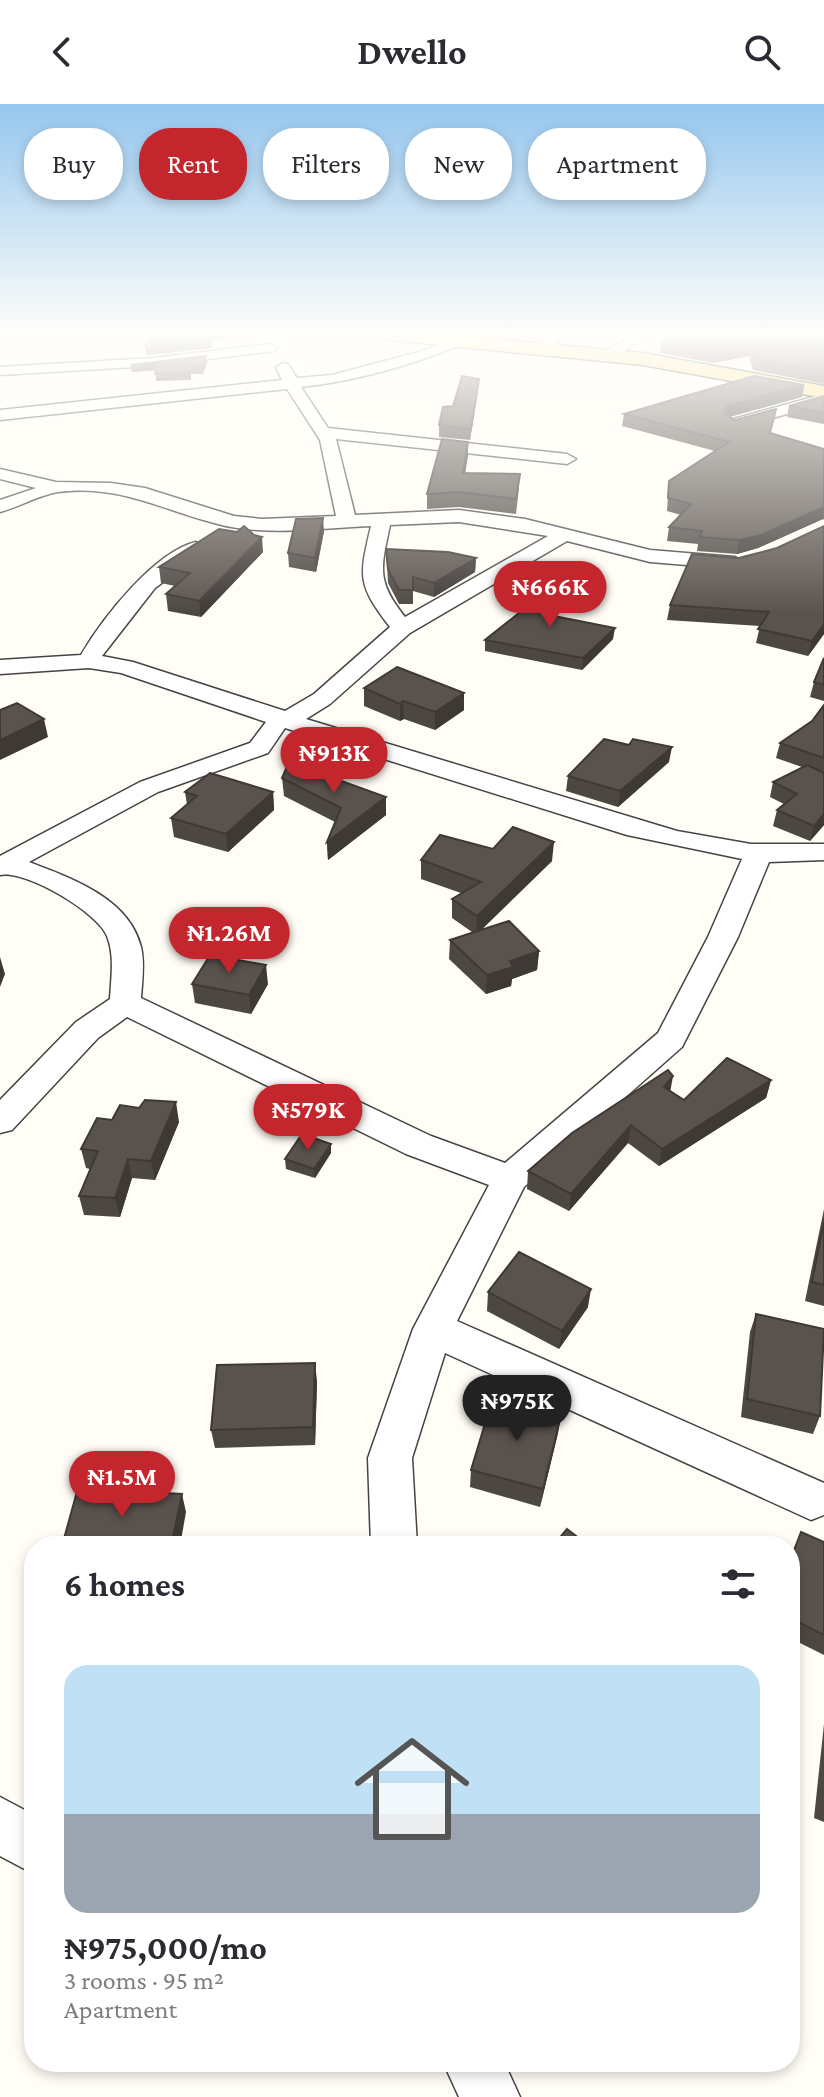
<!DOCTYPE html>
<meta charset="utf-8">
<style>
body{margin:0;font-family:"Crimson Pro",serif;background:#f7f7f7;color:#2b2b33;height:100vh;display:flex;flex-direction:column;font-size:30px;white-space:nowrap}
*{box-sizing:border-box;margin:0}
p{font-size:26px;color:#7c7c81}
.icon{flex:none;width:44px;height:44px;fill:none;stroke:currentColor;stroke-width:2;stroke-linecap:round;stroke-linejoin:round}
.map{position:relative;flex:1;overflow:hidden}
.panel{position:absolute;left:24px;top:1432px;width:776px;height:536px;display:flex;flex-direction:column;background:#fff;border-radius:32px;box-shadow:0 4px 12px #0003}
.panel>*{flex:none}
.guide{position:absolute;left:24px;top:24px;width:776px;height:72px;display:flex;gap:16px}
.price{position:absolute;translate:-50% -68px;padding:0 18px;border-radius:28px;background:#c4262e;color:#fff;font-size:26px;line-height:52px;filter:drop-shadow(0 2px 4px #0008)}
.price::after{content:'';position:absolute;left:50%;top:48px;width:24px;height:18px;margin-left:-12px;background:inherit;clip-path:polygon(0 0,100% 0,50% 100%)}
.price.active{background:#222;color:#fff}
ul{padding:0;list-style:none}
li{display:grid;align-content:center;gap:16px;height:424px;padding:0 40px}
li span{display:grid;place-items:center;height:248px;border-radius:24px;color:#555}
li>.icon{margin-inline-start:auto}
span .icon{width:144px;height:144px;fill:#fffc;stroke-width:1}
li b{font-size:34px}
h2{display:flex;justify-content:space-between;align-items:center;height:96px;padding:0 40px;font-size:34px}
.pill{padding:0 28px;border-radius:32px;background:#fff;box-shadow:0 4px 12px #0003;font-size:28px;line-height:72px}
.pill.active{background:#c4262e;color:#fff}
header{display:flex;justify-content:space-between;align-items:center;height:104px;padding:0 40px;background:#fff;font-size:36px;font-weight:700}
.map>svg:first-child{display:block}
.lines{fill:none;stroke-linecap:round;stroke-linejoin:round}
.minor-casing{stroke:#444;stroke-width:3}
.primary-casing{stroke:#222;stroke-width:3}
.minor{fill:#fff;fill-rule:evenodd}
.primary{fill:#f9d66b;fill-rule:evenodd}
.wall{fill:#4d4742}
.shaded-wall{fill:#3f3936}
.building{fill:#5a524d;stroke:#3f3936;stroke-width:2}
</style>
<header><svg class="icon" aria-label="back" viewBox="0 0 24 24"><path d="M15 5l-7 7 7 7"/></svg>Dwello<svg class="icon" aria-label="search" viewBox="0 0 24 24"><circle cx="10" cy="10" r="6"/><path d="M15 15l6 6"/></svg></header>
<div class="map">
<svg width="824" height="1993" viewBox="0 0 824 1993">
<rect width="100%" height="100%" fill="#fffdf5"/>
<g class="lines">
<!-- minor casing -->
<g class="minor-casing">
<g id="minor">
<path d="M549,231h15l-11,12h-10l-2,-3z"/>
<path d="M633,231h17l-37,23h-10v-6z"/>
<path d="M458,233l5,1v6c-51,21 -107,37 -162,43l27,41 239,26 9,5 -9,5 -231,-25 19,76 104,-5 66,9 125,31 85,7 10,6 -10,6 -85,-7 -83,-21 -157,92 -80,71 -24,15 371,112 74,13h73v16l-55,2 -31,75 -56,110 -158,140 -67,134 367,162v32l-13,5 -366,-167 -33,105 5,88h-46l-3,-88 45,-129 76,-144 -83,-31 -279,-137 -29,21 -86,92 -12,3v-33l76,-78 34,-23c1,-21 5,-43 -3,-63 -9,-24 -83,-67 -107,-61v-19l140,-74 110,-39 16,-21 -145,-49 -32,-5 -89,6v-14l81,-5c21,-36 73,-103 115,-113l10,6 -3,4 -48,36 -53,68 31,6 152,49 29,-17 76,-67c-33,-43 -31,-50 -19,-101 -45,2 -95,9 -140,1 -60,-12 -108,-44 -173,-35 -19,3 -39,15 -58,20v-12l36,-12 -36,-9v-10l56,13 55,1 34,5 89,28 28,3 74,-3 -16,-76 -33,-51 -287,31v-10l282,-30 -6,-13 7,-4 5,1 9,14 35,-3 90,-24zM459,418l89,14 -143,81c-29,-36 -24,-49 -15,-92zM285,624l342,107 115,24 -34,78 -50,96 -153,130 -74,-27 -290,-138c1,-16 4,-35 0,-51 -12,-49 -70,-69 -112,-85l129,-70 110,-39z"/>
<path d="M270,240l7,4 -2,3 -123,15 -152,9v-8l152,-9z"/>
<path d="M824,290v10l-92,25 -8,-5 2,-3z"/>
<path d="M0,1693l34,18v59l-34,-18z"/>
<path d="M443,1958h61l16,35h-61z"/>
</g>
</g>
<!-- primary casing -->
<g class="primary-casing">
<path id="primary" d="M380,231h69l194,18 181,33v12l-181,-33 -254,-25z"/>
</g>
<!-- minor -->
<use href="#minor" class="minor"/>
<!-- primary -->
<use href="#primary" class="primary"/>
</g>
<!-- wall -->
<g class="wall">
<path d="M153,231h73l-3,5h-10l-2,8 -65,7z"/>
<path d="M824,231v49l-71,-14 -4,-14 -36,7 -53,-10 1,-10z"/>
<path d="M207,258l-4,12h-12v6l-35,1v-11l-24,2 -1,-7z"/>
<path d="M479,275l-1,11 -8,50 -31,-3v-12l14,-19z"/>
<path d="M804,281l-2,12 -73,20 42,16 53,16v71l-1,-1 -65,29 -21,6 -40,-3 1,-7 -31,-3 2,-14 12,-12 -14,-4 2,-30 46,-30 -93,-25 2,-12z"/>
<path d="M824,292v28l-37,-7 2,-11z"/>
<path d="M468,338l-3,31 54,15 -3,26 -57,-7 -32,2v-15z"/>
<path d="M324,427l-8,41 -27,-5 -1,-14z"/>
<path d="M777,444l47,86 -16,22 -52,-13 4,-17 -93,-6 3,-15 69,-47z"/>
<path d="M386,445l90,9 -1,14 -41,25 -21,-6v13h-14l-11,-21z"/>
<path d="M263,448l-62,65 -33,-6 -2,-17 9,-8 -14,-3 -2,-16z"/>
<path d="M569,469l-1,11 -15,31 60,24 -31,31 -97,-19v-11z"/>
<path d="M824,554v43l-14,-4 4,-15z"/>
<path d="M364,584l100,5v17l-29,20 -31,-11 -4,2 -36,-15z"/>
<path d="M824,601v120l-14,16 -37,-15 4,-16 7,-6 -14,-7 3,-15 29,-15 -26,-9 4,-15 32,-22z"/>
<path d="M669,658l-51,45 -52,-16 2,-15z"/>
<path d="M282,674l104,37 -58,45 -1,-18 8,-20 -51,-26z"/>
<path d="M185,688h88l1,18 -46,42 -54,-15 -3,-19 16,-13z"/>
<path d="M493,745l59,12 -70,68 57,22 -2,19 -25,9 -1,7 -25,8 -37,-35 1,-19 22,-8 -20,-14v-19l9,-6 -40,-14v-19z"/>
<path d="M192,880h76l-17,30 -56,-11z"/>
<path d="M771,976l-5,18 -107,68 -31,-23 -59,68 -42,-22 1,-18 142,-80 14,9z"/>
<path d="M112,1016l67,2 -24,58 -23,-2 -12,39 -36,-2 -5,-19 11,-27 -4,-1 -5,-19z"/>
<path d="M331,1040v9l-16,25 -29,-9 -1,-10z"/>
<path d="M824,1105v97l-19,-5z"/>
<path d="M488,1188l100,15 -29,42 -72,-38z"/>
<path d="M756,1210l64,102 -7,18 -72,-17 9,-85z"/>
<path d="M317,1277l-2,64 -100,3 -4,-18z"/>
<path d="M558,1329l-18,74 -70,-20 1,-17z"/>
<path d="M801,1428l23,10v113l-34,-17v-80z"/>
<path d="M824,1620v98l-10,-4z"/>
</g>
<!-- shaded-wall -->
<g class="shaded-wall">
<path d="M213,231v5l-2,8 -65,7 -1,-10z"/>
<path d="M751,242l-2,10 -36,7 2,-11z"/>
<path d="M206,252l1,6 -4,12v-7z"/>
<path d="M157,259l1,7 -26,2 -1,-7z"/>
<path d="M479,275l-1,11 -8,50 1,-11z"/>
<path d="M804,281l-2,12 -77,21 -1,-4 3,-8z"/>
<path d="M468,338v14l-5,31v-14z"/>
<path d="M824,403l-1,12 -65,29 -21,6 2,-14z"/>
<path d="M323,414l1,13 -8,41 -1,-14z"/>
<path d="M262,433l1,15 -62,65 -2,-16z"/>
<path d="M476,454l-1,14 -41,25v-14z"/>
<path d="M569,469l-1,11 -20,42 1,-11z"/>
<path d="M824,520v10l-16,22 4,-15z"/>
<path d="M615,524l-2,11 -31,31 1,-12z"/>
<path d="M464,589v17l-29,20v-18z"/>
<path d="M403,597l1,18 -4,2v-17z"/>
<path d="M44,615l4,18 -48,23v-20z"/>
<path d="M672,643l-3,15 -51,45 2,-16z"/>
<path d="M273,688l1,18 -46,42 -2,-18z"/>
<path d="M386,693v18l-58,45 -1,-18z"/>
<path d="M824,710v11l-14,16 4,-15z"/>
<path d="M554,738l-2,19 -76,74 1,-19z"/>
<path d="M539,847l-2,19 -25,9 -1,7 -25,8 1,-19 23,-14z"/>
<path d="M0,853l5,17 -5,13z"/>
<path d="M266,861l2,19 -17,30 -2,-19z"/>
<path d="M673,972l-3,17 -6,-6z"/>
<path d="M771,976l-5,18 -107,68 3,-17z"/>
<path d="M176,998l3,20 -24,58 -4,-19z"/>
<path d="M631,1021l-3,18 -59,68 2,-17z"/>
<path d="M331,1040v9l-16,25 -1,-9z"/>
<path d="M128,1055l4,19 -12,39 -5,-19z"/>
<path d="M591,1185l-3,18 -29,42 3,-18z"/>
<path d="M315,1259l2,18 -2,64 -2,-18z"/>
<path d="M561,1311l-3,18 -18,74 3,-18z"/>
<path d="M182,1390l4,18 -6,34h-9z"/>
</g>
<!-- building -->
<g class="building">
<path d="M153,231h58l-1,3 -65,7z"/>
<path d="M670,231h47l20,4 2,-4h85v37l-70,-13 -3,-13 -36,6 -54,-9z"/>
<path d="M206,252l-3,11h-12l-1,6 -35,1 2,-11 -26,2z"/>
<path d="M462,272l17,3 -8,50 -32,-4 4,-18 10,-1z"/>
<path d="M754,272l50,9 -77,21 -3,8 11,6 41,-11 -6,24 54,16v58l-63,28 -22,5 -40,-3 3,-6 -33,-4 22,-23 -23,-6 1,-17 60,-39 -105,-28z"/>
<path d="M824,292v17l-35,-7z"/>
<path d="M442,335l26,3 -5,31 57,1 -4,25 -56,-7 -33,2z"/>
<path d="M323,414l-8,40 -27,-5 8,-34z"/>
<path d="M244,422l10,9 8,2 -63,64 -33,-7 24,-21 -31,-6 60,-38 18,3z"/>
<path d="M824,422v98l-12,17 -54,-12 11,-17 -99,-7 22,-51 47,4 38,-10z"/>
<path d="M386,445l62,3 28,6 -42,25 -21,-6v13h-14l-11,-21z"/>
<path d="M569,469l-20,42 66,13 -32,30 -98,-18z"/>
<path d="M824,554v27l-10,-3z"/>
<path d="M397,563l67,26 -29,19 -32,-11 -3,3 -36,-16z"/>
<path d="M17,599l27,16 -44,21v-30z"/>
<path d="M824,601v53l-44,-15 32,-22z"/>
<path d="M604,635l25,6 4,-6 39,8 -52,44 -52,-15z"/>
<path d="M289,658l97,35 -59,45 14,-34 -59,-30z"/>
<path d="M807,661l17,8v41l-10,12 -37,-16 20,-16 -24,-12z"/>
<path d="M210,669l63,19 -47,42 -55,-16 26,-22 -12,-4z"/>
<path d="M513,723l41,15 -77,74 -25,-17 29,-17 -60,-22 19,-25 53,14z"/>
<path d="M509,817l30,30 -29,10 3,6 -26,8 -37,-35z"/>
<path d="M210,851l56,10 -17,30 -57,-11z"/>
<path d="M727,954l44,22 -109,69 -31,-24 -60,69 -43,-23 44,-38 96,-63 5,6 -9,11 20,13z"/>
<path d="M145,996l31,2 -25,59 -23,-2 -13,39 -36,-2 19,-45 -17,-2 16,-31 15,2 8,-15 19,3z"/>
<path d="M302,1030l29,10 -17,25 -29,-10z"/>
<path d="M824,1117v64l-12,-3z"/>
<path d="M519,1148l72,37 -29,42 -74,-39z"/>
<path d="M756,1210l68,15 -4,87 -73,-17z"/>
<path d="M315,1259l-2,64 -102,3 6,-65z"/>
<path d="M493,1293l68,18 -18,74 -72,-19z"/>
<path d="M78,1384l104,6 -11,52h-109z"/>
<path d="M567,1425l22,17h-36z"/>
<path d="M801,1428l23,10v93l-34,-17v-57z"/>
</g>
<!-- sky -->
<linearGradient id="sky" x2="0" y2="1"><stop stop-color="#95c6ee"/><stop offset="0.45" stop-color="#fffefa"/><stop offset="1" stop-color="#fffefa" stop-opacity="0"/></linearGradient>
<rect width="824" height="510" fill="url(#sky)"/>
</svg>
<b class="price" style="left:550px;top:525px">₦666K</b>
<b class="price" style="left:334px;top:691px">₦913K</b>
<b class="price" style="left:229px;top:871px">₦1.26M</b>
<b class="price" style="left:308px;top:1048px">₦579K</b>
<b class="price active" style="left:517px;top:1339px">₦975K</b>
<b class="price" style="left:122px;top:1415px">₦1.5M</b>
<div class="guide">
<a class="pill">Buy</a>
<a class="pill active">Rent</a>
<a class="pill">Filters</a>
<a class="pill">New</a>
<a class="pill">Apartment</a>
</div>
<section class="panel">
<h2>6 homes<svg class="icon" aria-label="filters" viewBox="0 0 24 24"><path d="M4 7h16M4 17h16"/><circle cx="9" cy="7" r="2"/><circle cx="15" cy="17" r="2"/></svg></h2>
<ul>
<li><span style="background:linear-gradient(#bfe0f5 60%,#9aa5b1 0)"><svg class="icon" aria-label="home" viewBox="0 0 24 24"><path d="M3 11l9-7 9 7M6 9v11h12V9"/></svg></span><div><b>₦975,000/mo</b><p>3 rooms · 95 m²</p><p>Apartment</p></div></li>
</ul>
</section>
</div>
